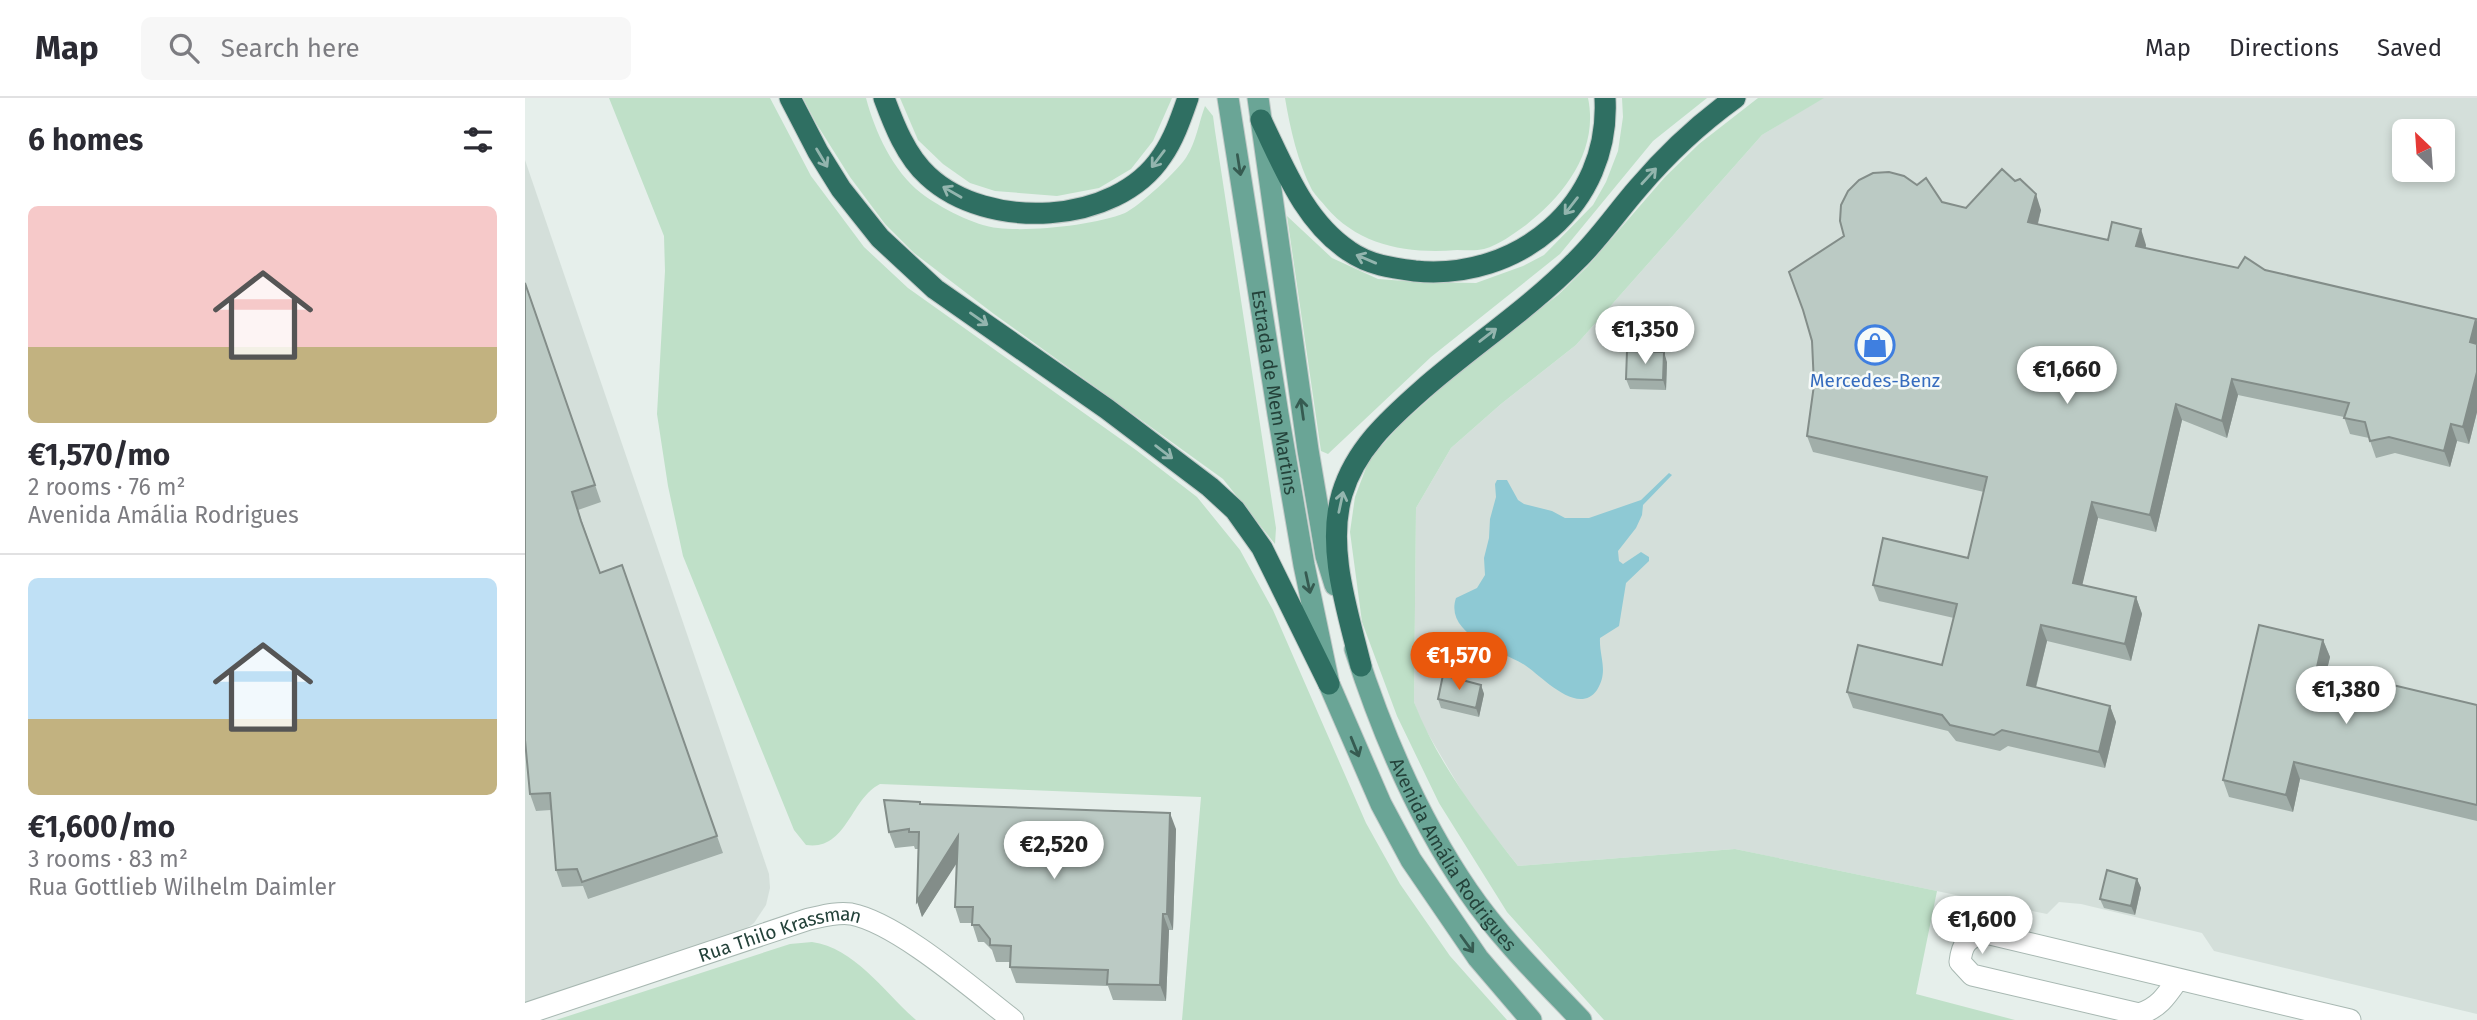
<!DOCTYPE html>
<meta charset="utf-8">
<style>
body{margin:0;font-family:"Fira Sans",sans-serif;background:#f7f7f7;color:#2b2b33;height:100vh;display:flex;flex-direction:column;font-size:26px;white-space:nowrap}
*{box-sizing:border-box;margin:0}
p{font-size:23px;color:#7c7c81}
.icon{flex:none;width:38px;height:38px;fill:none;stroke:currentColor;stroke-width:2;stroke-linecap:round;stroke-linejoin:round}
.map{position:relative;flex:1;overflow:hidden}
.drawer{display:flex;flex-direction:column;background:#fff;width:525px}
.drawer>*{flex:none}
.needle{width:46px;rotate:335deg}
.controls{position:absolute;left:1867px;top:21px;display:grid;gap:14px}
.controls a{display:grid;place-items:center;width:63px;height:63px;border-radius:10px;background:#fff;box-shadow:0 4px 10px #0003;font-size:35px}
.price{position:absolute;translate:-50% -60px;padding:0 16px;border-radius:24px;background:#fff;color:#222;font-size:23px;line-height:46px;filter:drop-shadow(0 2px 4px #0008)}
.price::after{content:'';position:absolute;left:50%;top:42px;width:21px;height:16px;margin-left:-10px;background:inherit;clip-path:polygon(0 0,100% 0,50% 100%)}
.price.active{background:#ea580c;color:#fff}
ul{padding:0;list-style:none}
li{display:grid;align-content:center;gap:14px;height:371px;padding:0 28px}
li+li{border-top:2px solid #e1e1e2}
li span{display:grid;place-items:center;height:217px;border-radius:10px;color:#555}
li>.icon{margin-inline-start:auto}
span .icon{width:126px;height:126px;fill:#fffc;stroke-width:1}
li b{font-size:30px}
h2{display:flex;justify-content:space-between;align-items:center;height:84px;padding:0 28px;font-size:30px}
header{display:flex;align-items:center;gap:42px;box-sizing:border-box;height:98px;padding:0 35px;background:#fff;border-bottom:2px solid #e1e1e2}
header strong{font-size:33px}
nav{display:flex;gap:38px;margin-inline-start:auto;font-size:24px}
.search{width:490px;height:63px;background:#f7f7f7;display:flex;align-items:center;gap:18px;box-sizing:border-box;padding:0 24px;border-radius:10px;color:#7c7c81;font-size:26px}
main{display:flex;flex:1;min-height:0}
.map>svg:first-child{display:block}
.built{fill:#d4dfda;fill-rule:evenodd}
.green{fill:#bfe0c8}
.water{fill:#8ec9d4}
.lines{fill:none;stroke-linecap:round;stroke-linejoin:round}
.street-casing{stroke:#a8b8b2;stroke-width:23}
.primary-casing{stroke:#c2cac8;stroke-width:23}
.highway-casing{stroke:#c2cac8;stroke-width:23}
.street{stroke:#fff;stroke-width:21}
.primary{stroke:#6aa596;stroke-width:21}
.highway{stroke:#2f6f62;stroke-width:21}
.wall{fill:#a1aea9}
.shaded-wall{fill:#838d89}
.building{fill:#bbcac4;stroke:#838d89;stroke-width:2}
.oneway{stroke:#93b5ae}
.oneway2{stroke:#365b51}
.labels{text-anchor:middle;stroke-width:5;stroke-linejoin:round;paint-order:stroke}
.shop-label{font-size:19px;fill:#366cbe;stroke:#f7fbf9}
.street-label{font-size:19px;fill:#24423a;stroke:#f7fbf9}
</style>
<header>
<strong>Map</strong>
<div class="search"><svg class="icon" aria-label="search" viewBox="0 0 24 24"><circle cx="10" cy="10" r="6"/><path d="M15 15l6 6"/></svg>Search here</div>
<nav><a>Map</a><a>Directions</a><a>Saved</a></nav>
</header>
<main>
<section class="drawer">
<h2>6 homes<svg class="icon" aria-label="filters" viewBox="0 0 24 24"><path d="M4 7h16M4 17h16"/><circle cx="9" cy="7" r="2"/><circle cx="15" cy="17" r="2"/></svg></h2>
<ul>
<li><span style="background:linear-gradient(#f6c9c9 65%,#c2b280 0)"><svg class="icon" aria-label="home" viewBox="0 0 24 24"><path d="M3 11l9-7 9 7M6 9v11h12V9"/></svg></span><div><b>€1,570/mo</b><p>2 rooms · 76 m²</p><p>Avenida Amália Rodrigues</p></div></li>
<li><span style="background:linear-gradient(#bfe0f5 65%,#c2b280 0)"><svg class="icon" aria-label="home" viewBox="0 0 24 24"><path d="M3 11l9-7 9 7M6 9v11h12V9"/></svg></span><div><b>€1,600/mo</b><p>3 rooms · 83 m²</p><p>Rua Gottlieb Wilhelm Daimler</p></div></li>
</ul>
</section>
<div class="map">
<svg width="1952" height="922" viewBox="0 0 1952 922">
<rect width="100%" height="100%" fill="#e6efeb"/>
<!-- built -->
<g class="built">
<path d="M1298,0h654v916l-263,-63 -12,-18 -121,-29 -22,-2 -12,12 -312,-65 -217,17 -48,-61 -49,-83 -7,-20 2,-194 35,-60 50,-44 75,-59 186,-210zM1880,33h38v39h-38z"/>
<path d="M0,62l244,714 1,14 -4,17 -12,18 -17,12 -212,68z"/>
</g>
<!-- green -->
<g class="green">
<path d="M84,0h161l41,78 53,71 44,41 228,162 61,47 43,53 33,60 93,213 34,61 50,72 57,64h-325l19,-223 -321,-13c-30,15 -33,67 -74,61l-12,-15 -111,-274 -15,-70 -11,-72 8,-143 -1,-35z"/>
<path d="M278,0h63c9,34 27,73 55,95 18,14 54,33 77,35 32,4 98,-3 127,-15 13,-6 55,-44 62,-57 9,-14 12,-34 18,-50l8,10 2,15 61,397 -1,16 -52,-65 -229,-165 -80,-61 -29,-29 -35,-47 -34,-54z"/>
<path d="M375,0h272l-19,43 -22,28 -32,19 -42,8 -62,-5 -25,-8 -27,-19 -25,-24z"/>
<path d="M760,0h303c11,52 -23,97 -62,127 -13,9 -27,20 -42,24 -8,2 -18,1 -27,1 -49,4 -98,-4 -131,-43 -4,-5 -10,-11 -14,-17 -14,-27 -22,-62 -27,-92z"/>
<path d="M1097,0h85l-54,43 -93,113 -129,103 -103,97 -7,-3 -34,-235 45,42 46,21 40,3 58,1 47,-17 21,-11 49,-50 13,-23 12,-31 5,-34z"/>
<path d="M1233,0h66l-62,37 -186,210 -75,59 -50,44 -35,60 -2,194c23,60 64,113 104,164l217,-17 202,42 -21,103 99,26h-411l-97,-108 -68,-109 -42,-87 -35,-94 -12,-90 5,-35 14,-37 30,-34 59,-53 100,-78 29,-28 78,-90 34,-33z"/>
<path d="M287,844c43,6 73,51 104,78h-360l234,-76z"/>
</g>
<!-- water -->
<path class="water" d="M1144,375l3,2 -29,30 -1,10 -6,13 -18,23 1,10 4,3 18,-12 8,5v4l-23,22 -7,43 -19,12c-1,19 9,33 -3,52 -20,28 -58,-17 -74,-26 -23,-14 -79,-30 -67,-66l21,-10 8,-13 -1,-17 5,-20 1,-19 6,-22 -1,-13 2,-4h10l11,20 6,4 28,7 13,7h24l52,-18z"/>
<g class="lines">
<!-- street casing -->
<g class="street-casing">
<g id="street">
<path d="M1653,881c-11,16 -19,29 -39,35l-167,-39 -12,-13c2,-18 7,-25 26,-29l364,87"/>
<path id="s1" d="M0,916l284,-95c14,-3 28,-7 42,-5 47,9 123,76 162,106"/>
</g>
</g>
<!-- primary casing -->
<g class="primary-casing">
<g id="primary">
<path id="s2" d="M703,0l50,316 26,151 25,119 52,120 30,56 67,98 53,62"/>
<path d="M733,0l50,352 18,106 9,29"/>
<path id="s3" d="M830,551c27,84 63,169 113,242 32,47 74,88 113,129"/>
</g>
</g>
<!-- highway casing -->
<g class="highway-casing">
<g id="highway">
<path d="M265,0l28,54 23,37 39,49 55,51 172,120 103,78 25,23 27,38 67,136"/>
<path d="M359,0c10,27 22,58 44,78 59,55 188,50 234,-20 12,-17 19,-38 26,-58"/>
<path d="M736,22c23,47 43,101 88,131 20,14 43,17 66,20 103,10 196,-66 190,-173"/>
<path d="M836,568c-13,-54 -35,-117 -19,-172 13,-44 46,-74 80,-104 50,-44 107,-81 154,-129 23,-22 41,-49 62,-73 28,-33 61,-64 97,-90"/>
</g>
</g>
<!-- street -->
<use href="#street" class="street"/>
<!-- primary -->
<use href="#primary" class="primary"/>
<!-- highway -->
<use href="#highway" class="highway"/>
</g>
<!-- wall -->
<g class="wall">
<path d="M1417,104l24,6 75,2 -3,14 70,16 38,5v3l92,20 27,2 211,49 1,3v90l-8,32 -12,-3 -7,26 -55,-14 -19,5 -7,-20 -19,-4 -6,-17 -106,-22 -11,43 -45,-18 -26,112 -58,-14 -16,67 54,12 6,17 -11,47 -84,-20 -11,47 74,18 6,16 -11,46 -97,-22 -8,5 -44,-10 -8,-10 -95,-23 -6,-16 95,-27 12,-47 -75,-17 -6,-16 95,-27 16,-66 -171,-40 -6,-16z"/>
<path d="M0,184l76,220 -23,8 22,63 22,-8 101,288 -135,46 -5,-13 -21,1 -6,-17 -5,-60 -15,1 -6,-17z"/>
<path d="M1142,264l-1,28 -36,-1 -4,-10z"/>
<path d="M1798,542l7,17 -3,13 150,35v116l-177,-42 -7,33 -64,-15 -6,-17z"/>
<path d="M956,587l3,9 -5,23 -38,-9 -3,-9z"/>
<path d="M395,704l1,2 255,25 -3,101h-4l-3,71 -53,-1 -5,-14 -92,-3 -6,-16v-5h-14l-4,-12 -8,-8h-6l-6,-19h-12l-5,-16 1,-44 -34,54 -5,-16 1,-52h-3l-1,-3 -19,2 -6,-16z"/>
<path d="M1612,781l4,9 -6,27 -31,-7 -4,-9z"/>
</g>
<!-- shaded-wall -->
<g class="shaded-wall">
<path d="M1511,96l5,16 -7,28 -6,-16z"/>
<path d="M1616,131l5,16 -4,17 -6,-16z"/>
<path d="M1951,221l1,3v32l-7,-12z"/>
<path d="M1139,254l3,10 -1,28 -3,-10z"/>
<path d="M1952,274v40l-8,32 -6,-17z"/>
<path d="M1707,281l6,16 -11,43 -5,-17z"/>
<path d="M1651,306l6,16 -26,112 -6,-17z"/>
<path d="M1926,326l6,17 -7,26 -6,-16z"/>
<path d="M1567,404l6,16 -19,81 -6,-16z"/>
<path d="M1611,499l6,17 -11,47 -6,-17z"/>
<path d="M1516,527l6,16 -15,61 -5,-17z"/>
<path d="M1798,542l7,17 -7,28 -6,-18z"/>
<path d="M956,587l3,9 -5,23 -3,-9z"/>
<path d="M1585,608l6,16 -11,46 -6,-16z"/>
<path d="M1769,664l6,17 -7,33 -7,-17z"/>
<path d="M645,715l6,16 -3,101 -6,-16z"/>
<path d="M433,738l6,16 -42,65 -5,-16z"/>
<path d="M1612,781l4,9 -6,27 -4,-9z"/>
<path d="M638,816l6,16 -3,71 -6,-16z"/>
</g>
<!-- building -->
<g class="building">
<path d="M1477,71l13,12 5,-2 16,15 -8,28 80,18 4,-18 29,7 -5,17 102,22 7,-11 20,13 211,49 -6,23 7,2v28l-14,55 -12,-3 -7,27 -55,-14 -19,4 -5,-19 -21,-4 5,-15 -117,-24 -10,42 -46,-17 -26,111 -58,-13 -19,81 63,14 -11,47 -84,-19 -14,60 83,21 -11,46 -97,-22 -8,5 -44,-10 -8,-10 -95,-23 11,-47 84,20 15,-61 -84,-19 10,-47 85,20 19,-81 -180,-41 7,-51 -2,-44 -9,-31 -14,-38 55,-36 -4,-15 1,-16 7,-14 11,-11 14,-7 16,-1 15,4 13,9 9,-7 16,24 24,6z"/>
<path d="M0,185l70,202 -23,7 9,29 19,52 22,-8 95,271 -135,46 -5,-13 -21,1 -6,-77 -20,1 -5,-54z"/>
<path d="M1102,253l37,1 -1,28 -37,-1z"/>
<path d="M1734,527l64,15 -6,27 160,38v100l-183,-43 -8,33 -63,-15z"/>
<path d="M918,577l38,10 -5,23 -38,-9z"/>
<path d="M359,702l36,2v2l250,9 -3,101h-4l-3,71 -53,-1 1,-14 -98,-3 1,-21 -21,-1v-6l-11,-14h-7l1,-18h-18l3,-71 -41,65 2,-69h-10v-3l-20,3z"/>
<path d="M1582,772l30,9 -6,27 -31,-7z"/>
</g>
<!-- one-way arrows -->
<defs><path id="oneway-shaft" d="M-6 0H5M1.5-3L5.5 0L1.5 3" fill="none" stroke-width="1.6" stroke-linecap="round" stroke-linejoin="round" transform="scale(1.75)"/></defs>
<g class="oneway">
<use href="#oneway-shaft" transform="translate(297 60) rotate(59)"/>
<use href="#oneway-shaft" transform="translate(633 61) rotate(127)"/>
<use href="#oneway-shaft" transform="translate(1124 78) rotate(-47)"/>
<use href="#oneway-shaft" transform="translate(427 94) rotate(-150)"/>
<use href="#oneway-shaft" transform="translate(1046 108) rotate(128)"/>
<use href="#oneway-shaft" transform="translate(841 161) rotate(-157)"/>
<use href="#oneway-shaft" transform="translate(454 221) rotate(35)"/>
<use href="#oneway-shaft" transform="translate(963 237) rotate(-38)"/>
<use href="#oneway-shaft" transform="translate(639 354) rotate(37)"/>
<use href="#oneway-shaft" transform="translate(816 404) rotate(-78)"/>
</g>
<g class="oneway2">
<use href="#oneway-shaft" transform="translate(714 67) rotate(81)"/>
<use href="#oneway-shaft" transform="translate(777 311) rotate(-98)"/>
<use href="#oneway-shaft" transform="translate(783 485) rotate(78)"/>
<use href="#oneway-shaft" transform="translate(830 649) rotate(68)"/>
<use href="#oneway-shaft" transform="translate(942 846) rotate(54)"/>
</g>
<!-- icons -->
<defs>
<g id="shop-ring" transform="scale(2.0125)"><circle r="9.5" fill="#f7fbf9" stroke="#3f7fe0" stroke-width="1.5"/><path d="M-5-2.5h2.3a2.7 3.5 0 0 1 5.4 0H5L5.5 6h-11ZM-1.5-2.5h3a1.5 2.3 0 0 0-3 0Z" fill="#3f7fe0"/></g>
</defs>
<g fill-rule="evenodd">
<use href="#shop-ring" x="1350" y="247"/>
</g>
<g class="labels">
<!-- shop labels -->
<g class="shop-label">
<text x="1350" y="289">Mercedes-Benz</text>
</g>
<!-- street labels -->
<g class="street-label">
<text dy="7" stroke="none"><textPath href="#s2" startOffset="298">Estrada de Mem Martins</textPath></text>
<text dy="7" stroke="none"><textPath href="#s3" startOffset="229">Avenida Amália Rodrigues</textPath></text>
<text dy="7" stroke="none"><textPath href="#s1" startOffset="268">Rua Thilo Krassman</textPath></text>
</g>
</g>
</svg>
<div class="controls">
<a><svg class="needle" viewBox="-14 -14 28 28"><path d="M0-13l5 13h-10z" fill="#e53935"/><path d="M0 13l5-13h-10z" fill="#7c7c81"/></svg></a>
</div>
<b class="price" style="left:1120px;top:268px">€1,350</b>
<b class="price" style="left:1542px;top:308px">€1,660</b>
<b class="price active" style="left:934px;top:594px">€1,570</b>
<b class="price" style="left:1821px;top:628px">€1,380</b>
<b class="price" style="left:529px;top:783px">€2,520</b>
<b class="price" style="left:1457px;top:858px">€1,600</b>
</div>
</main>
